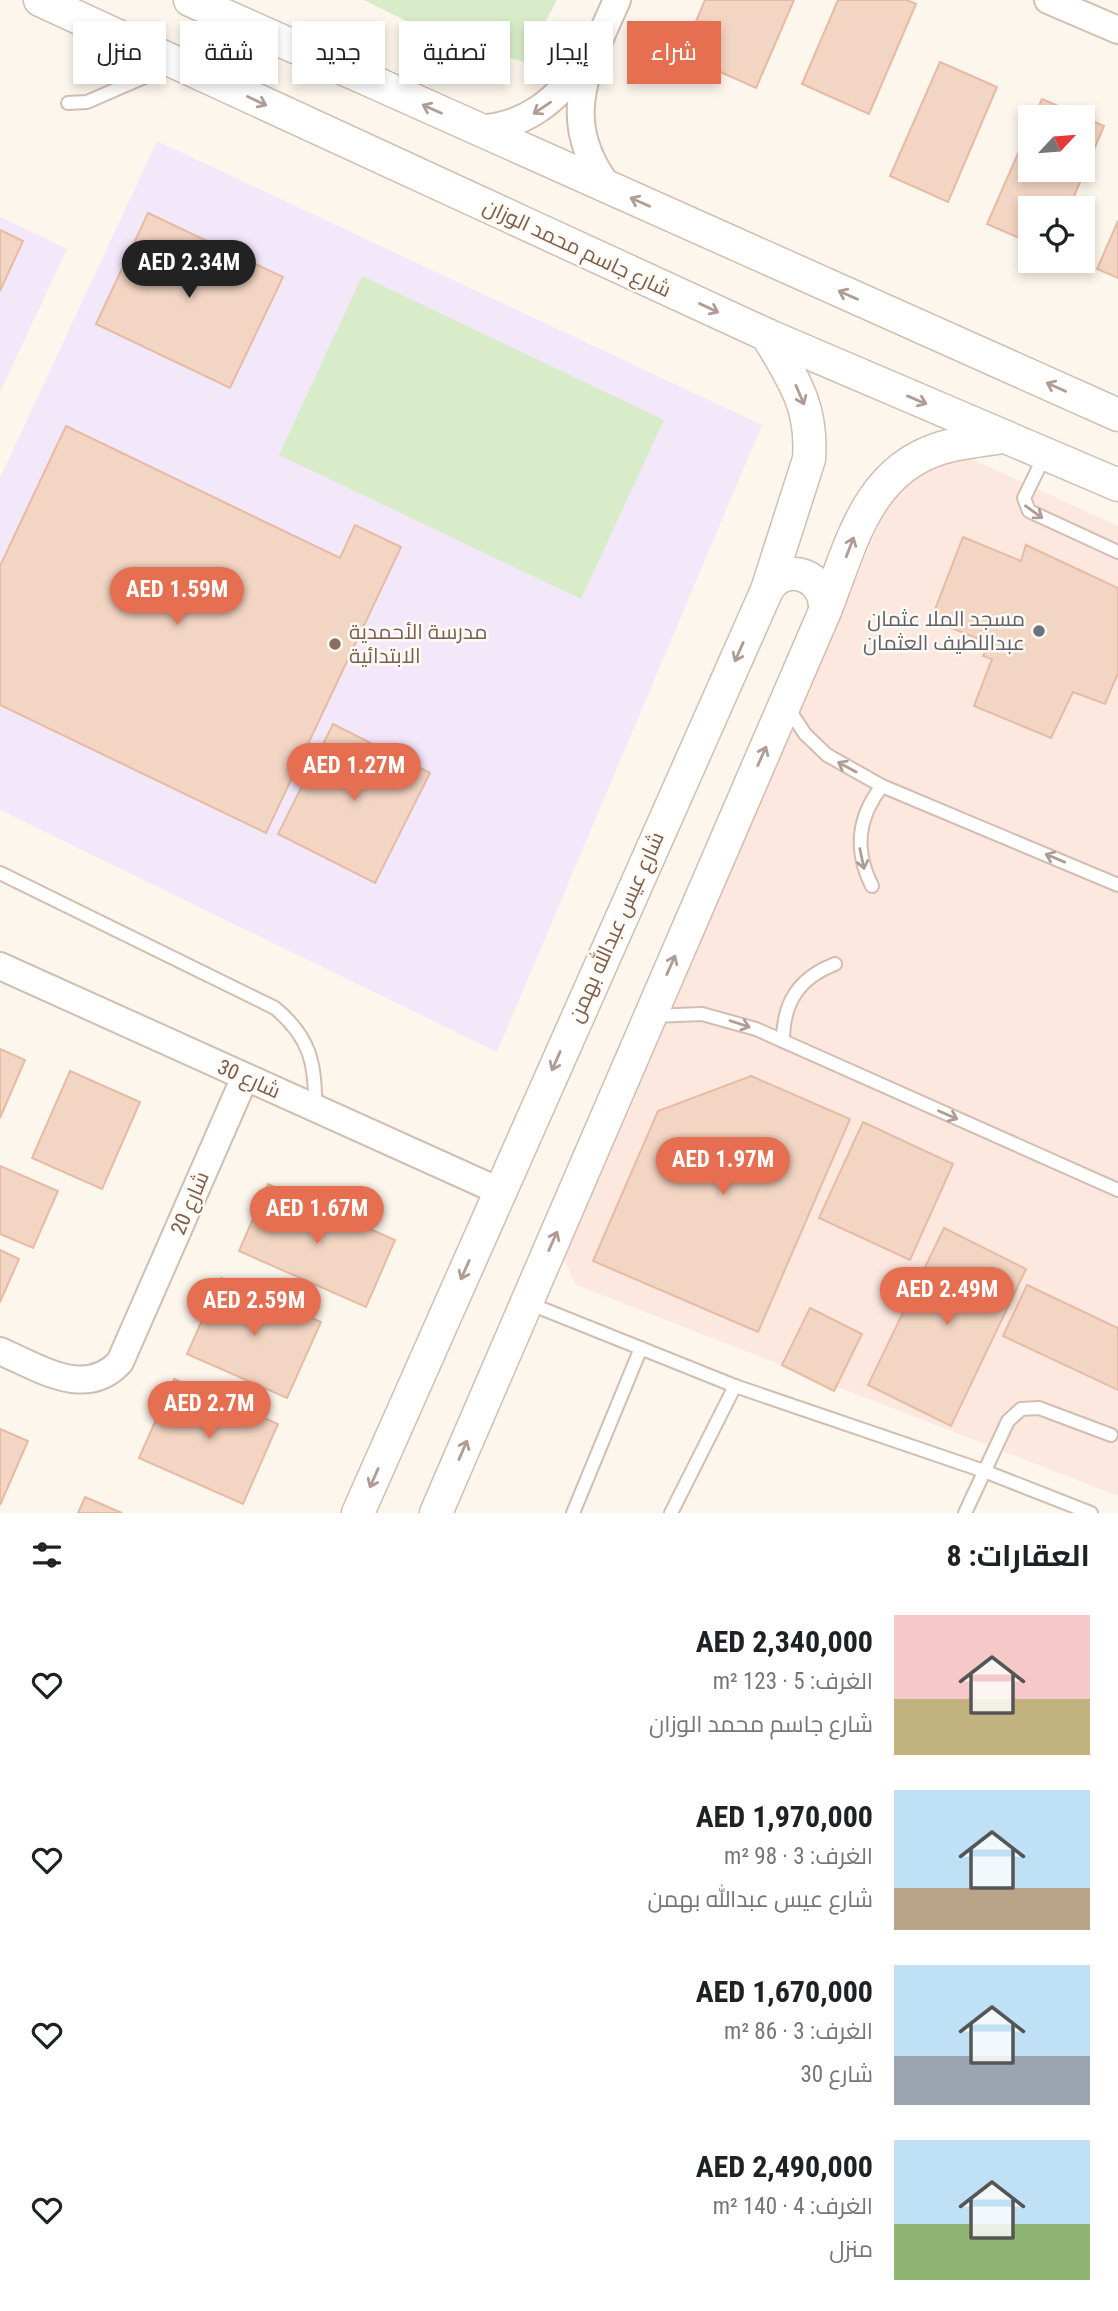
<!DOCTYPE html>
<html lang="ar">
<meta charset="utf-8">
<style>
body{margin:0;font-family:"Roboto Condensed",Cairo,sans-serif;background:#f6f6f6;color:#202124;direction:rtl;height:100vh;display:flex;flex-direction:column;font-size:26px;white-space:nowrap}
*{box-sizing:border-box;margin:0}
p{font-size:23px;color:#757577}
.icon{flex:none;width:38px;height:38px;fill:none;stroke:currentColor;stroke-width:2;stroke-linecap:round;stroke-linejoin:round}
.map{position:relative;height:1513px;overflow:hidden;direction:ltr}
.drawer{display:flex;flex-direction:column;background:#fff;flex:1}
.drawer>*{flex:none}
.hud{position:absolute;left:21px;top:21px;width:700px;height:63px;direction:rtl;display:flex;gap:14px}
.needle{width:46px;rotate:64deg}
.fabs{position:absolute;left:1018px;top:105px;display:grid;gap:14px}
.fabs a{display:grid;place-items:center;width:77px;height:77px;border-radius:0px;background:#fff;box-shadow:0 4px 10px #0003;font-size:35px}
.price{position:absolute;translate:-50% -60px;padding:0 16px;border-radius:24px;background:#e76f51;color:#fff;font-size:23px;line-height:46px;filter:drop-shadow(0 2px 4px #0008)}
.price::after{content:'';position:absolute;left:50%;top:42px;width:21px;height:16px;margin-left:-10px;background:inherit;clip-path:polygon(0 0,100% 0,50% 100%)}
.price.active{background:#222;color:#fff}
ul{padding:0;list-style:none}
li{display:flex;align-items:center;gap:21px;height:175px;padding:0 28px}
li span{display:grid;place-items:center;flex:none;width:196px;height:140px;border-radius:0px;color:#555}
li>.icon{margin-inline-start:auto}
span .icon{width:84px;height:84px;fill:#fffc;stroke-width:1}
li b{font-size:30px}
h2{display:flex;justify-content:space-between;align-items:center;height:84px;padding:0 28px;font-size:30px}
.chip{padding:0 24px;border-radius:0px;background:#fff;box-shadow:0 4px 10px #0003;font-size:24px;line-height:63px}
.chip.active{background:#e76f51;color:#fff}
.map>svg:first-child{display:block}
.commercial{fill:#fde8e0}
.education{fill:#f3e8fa}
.green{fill:#d8ecc9}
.building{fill:#f3d5c3;stroke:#e6bba3;stroke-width:2}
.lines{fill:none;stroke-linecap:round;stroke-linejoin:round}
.service-casing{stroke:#d1beb0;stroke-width:16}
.minor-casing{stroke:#d1beb0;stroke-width:30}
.tertiary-casing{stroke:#d1beb0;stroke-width:35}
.service{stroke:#fff;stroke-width:12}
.minor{stroke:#fff;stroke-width:26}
.tertiary{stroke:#fff;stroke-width:32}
.oneway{stroke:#af9d94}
.worship-dot{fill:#6b7280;stroke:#fffaf3;stroke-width:2.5}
.education-dot{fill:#8d6e63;stroke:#fffaf3;stroke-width:2.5}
.labels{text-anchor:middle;stroke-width:5;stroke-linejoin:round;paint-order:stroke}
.street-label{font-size:21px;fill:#7a5c4d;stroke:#fffaf3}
.worship-label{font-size:21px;fill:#5b616d;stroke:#fffaf3;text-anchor:end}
.education-label{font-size:21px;fill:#785e54;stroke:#fffaf3;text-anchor:start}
</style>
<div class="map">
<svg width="1118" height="1513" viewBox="0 0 1118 1513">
<rect width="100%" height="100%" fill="#fdf6ec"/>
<!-- commercial -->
<path class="commercial" d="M954,451l164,75v970l-542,-211 -13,-28 321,-744 16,-32z"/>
<!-- education -->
<g class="education">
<path d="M157,141l605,284 -265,627 -497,-242v-332z"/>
<path d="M0,217l67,32 -67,143z"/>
</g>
<!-- green -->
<g class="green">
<path d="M364,0h193l-33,62 -87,-26z"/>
<path d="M362,276l302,144 -83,179 -302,-144z"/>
</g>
<!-- building -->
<g class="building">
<path d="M705,0h89l-38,88 -74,-33z"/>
<path d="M838,0h69l9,4 -47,110 -67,-30z"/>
<path d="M940,62l57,25 -49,115 -58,-26z"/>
<path d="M1042,99l62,27 -35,82h-38v35l-44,-19 44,-100v46h52v-53h-49z"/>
<path d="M148,213l135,64 -53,111 -134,-64z"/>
<path d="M1118,221v57l-21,-9z"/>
<path d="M0,230l23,11 -23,50z"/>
<path d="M66,426l274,132 15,-33 46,22 -135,286 -266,-128v-139z"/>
<path d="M963,537l58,24 5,-16 92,43v85l-13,31 -32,-12 -22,46 -77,-32 18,-47 -9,-3 6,-13 -58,-23z"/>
<path d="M333,724l97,49 -55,110 -97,-49z"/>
<path d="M0,1049l25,11 -25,58z"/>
<path d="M70,1071l70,31 -38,87 -70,-31z"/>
<path d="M751,1076l99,43 -92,213 -165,-71 65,-150z"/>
<path d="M863,1122l90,42 -43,96 -91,-42z"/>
<path d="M0,1166l58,25 -25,57 -33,-14z"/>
<path d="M268,1184l127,56 -29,67 -127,-56z"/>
<path d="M944,1228l82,41 -75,157 -83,-41z"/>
<path d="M0,1250l19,9 -19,43z"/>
<path d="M221,1278l100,44 -34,76 -100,-44z"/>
<path d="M1027,1285l91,43v62l-115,-54z"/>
<path d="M810,1308l52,26 -28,57 -52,-26z"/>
<path d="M174,1379l104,45 -35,80 -104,-46z"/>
<path d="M0,1429l28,12 -28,64z"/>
<path d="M85,1497l37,16h-44z"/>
</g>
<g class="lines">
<!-- service casing -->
<g class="service-casing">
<g id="service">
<path d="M68,103l19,-1 85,-37"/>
<path d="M1045,455l-21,43 5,13 89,41"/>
<path d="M788,708l17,26 22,21 55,31 236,99"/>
<path d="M0,873l275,135c35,29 41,56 40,100"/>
<path d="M872,886c-18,-36 -15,-68 10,-100"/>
<path d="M652,1016l50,-2 54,15 362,161"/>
<path d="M783,1041c0,-39 16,-63 52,-77"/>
<path d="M528,1303l207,83 249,85 107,42"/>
<path d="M573,1513l68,-165"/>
<path d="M671,1513l64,-127"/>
<path d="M965,1513l43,-92 13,-12 18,-1 72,27"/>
</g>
</g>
<!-- minor casing -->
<g class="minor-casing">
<g id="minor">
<path d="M1048,0l70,30"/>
<path d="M476,129c51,-2 79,-29 110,-66"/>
<path d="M609,188c-52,-68 -22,-120 8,-188"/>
<path d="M0,966l499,225"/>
<path d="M0,1351c38,16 85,49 120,11l125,-285"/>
</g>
</g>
<!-- tertiary casing -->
<g class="tertiary-casing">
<g id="tertiary">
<path d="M40,0l727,335 351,150"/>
<path d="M190,0l928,415"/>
<path d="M767,590c18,-31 61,-14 58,21"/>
<path d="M358,1513l409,-923 42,-131c4,-53 -16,-80 -42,-124"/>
<path d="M436,1513l389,-902c26,-65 41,-140 116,-163 20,-6 43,-8 64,-11"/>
</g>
</g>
<!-- service -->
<use href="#service" class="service"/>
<!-- minor -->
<use href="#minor" class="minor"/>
<!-- tertiary -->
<use href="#tertiary" class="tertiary"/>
</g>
<!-- one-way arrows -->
<defs><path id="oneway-shaft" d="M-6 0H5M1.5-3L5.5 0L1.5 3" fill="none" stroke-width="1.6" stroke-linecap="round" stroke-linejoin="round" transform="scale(1.75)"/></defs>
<g class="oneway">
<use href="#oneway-shaft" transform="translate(257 101) rotate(25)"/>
<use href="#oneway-shaft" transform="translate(542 108) rotate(146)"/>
<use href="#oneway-shaft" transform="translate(432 109) rotate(-156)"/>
<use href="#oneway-shaft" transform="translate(640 202) rotate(-156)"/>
<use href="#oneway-shaft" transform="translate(848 295) rotate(-156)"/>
<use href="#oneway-shaft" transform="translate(709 308) rotate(25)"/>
<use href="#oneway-shaft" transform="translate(1056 387) rotate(-156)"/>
<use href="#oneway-shaft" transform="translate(800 395) rotate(67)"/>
<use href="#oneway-shaft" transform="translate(917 400) rotate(23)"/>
<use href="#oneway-shaft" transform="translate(1034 512) rotate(36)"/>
<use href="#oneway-shaft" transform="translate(850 547) rotate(-69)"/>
<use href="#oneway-shaft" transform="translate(739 652) rotate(114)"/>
<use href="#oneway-shaft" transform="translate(762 756) rotate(-66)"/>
<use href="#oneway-shaft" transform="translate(847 767) rotate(-151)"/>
<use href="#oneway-shaft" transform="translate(1055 858) rotate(-157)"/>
<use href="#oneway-shaft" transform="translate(862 859) rotate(78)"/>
<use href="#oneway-shaft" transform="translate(671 965) rotate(-66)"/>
<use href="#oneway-shaft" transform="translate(740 1024) rotate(18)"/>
<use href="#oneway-shaft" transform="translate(556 1061) rotate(114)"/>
<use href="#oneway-shaft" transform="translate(948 1115) rotate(24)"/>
<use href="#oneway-shaft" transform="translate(553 1241) rotate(-66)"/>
<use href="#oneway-shaft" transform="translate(465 1270) rotate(114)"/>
<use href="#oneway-shaft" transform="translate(463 1450) rotate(-67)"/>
<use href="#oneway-shaft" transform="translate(374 1478) rotate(114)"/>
</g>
<!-- markers -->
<circle class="worship-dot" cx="1039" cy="631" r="7"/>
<circle class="education-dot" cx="335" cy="644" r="7"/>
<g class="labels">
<!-- street labels -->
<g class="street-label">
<text transform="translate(577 248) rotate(25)" y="7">شارع جاسم محمد الوزان</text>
<text transform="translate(616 927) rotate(-66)" y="7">شارع عيس عبدالله بهمن</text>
<text transform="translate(249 1079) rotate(24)" y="7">شارع 30</text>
<text transform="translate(190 1203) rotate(-67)" y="7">شارع 20</text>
</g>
<!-- worship labels -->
<g class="worship-label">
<text x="1025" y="626">مسجد الملا عثمان<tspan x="1025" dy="24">عبداللطيف العثمان</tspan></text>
</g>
<!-- education labels -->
<g class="education-label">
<text x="349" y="639">مدرسة الأحمدية<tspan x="349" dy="24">الابتدائية</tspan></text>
</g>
</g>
</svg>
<div class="fabs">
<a><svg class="needle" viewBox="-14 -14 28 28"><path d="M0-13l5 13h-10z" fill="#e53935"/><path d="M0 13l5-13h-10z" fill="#757577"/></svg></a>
<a><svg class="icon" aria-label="locate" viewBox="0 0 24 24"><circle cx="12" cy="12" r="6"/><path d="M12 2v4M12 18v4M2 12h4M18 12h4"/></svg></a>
</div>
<b class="price active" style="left:189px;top:300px">AED 2.34M</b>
<b class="price" style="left:177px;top:627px">AED 1.59M</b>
<b class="price" style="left:354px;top:803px">AED 1.27M</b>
<b class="price" style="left:723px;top:1197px">AED 1.97M</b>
<b class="price" style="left:317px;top:1246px">AED 1.67M</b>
<b class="price" style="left:947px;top:1327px">AED 2.49M</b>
<b class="price" style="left:254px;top:1338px">AED 2.59M</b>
<b class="price" style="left:209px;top:1441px">AED 2.7M</b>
<div class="hud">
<a class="chip active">شراء</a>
<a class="chip">إيجار</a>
<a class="chip">تصفية</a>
<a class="chip">جديد</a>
<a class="chip">شقة</a>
<a class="chip">منزل</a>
</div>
</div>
<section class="drawer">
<h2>العقارات: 8<svg class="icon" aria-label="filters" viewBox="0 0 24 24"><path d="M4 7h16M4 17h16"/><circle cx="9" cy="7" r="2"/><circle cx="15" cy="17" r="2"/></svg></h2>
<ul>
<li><span style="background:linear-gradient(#f6c9c9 60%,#c2b280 0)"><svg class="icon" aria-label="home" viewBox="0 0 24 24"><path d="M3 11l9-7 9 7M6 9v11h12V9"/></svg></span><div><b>AED 2,340,000</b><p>الغرف: 5 · 123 m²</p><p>شارع جاسم محمد الوزان</p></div><svg class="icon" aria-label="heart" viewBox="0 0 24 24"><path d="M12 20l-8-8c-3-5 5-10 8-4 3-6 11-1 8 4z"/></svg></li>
<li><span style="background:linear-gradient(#bfe0f5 70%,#b9a48a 0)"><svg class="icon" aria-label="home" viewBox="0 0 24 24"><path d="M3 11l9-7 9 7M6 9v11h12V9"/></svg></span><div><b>AED 1,970,000</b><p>الغرف: 3 · 98 m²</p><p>شارع عيس عبدالله بهمن</p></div><svg class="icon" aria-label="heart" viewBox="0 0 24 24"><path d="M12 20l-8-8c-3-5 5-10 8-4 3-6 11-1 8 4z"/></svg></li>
<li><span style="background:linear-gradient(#bfe0f5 65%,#9aa5b1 0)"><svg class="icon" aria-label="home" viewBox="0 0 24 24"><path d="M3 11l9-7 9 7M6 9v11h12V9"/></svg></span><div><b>AED 1,670,000</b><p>الغرف: 3 · 86 m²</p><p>شارع 30</p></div><svg class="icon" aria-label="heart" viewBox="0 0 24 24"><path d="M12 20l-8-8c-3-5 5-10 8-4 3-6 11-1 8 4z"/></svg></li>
<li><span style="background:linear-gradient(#bfe0f5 60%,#8fb573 0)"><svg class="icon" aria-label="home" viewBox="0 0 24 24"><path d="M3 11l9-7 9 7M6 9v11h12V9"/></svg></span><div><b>AED 2,490,000</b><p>الغرف: 4 · 140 m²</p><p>منزل</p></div><svg class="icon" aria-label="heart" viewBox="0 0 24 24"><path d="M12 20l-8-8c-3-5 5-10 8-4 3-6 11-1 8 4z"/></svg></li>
</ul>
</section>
